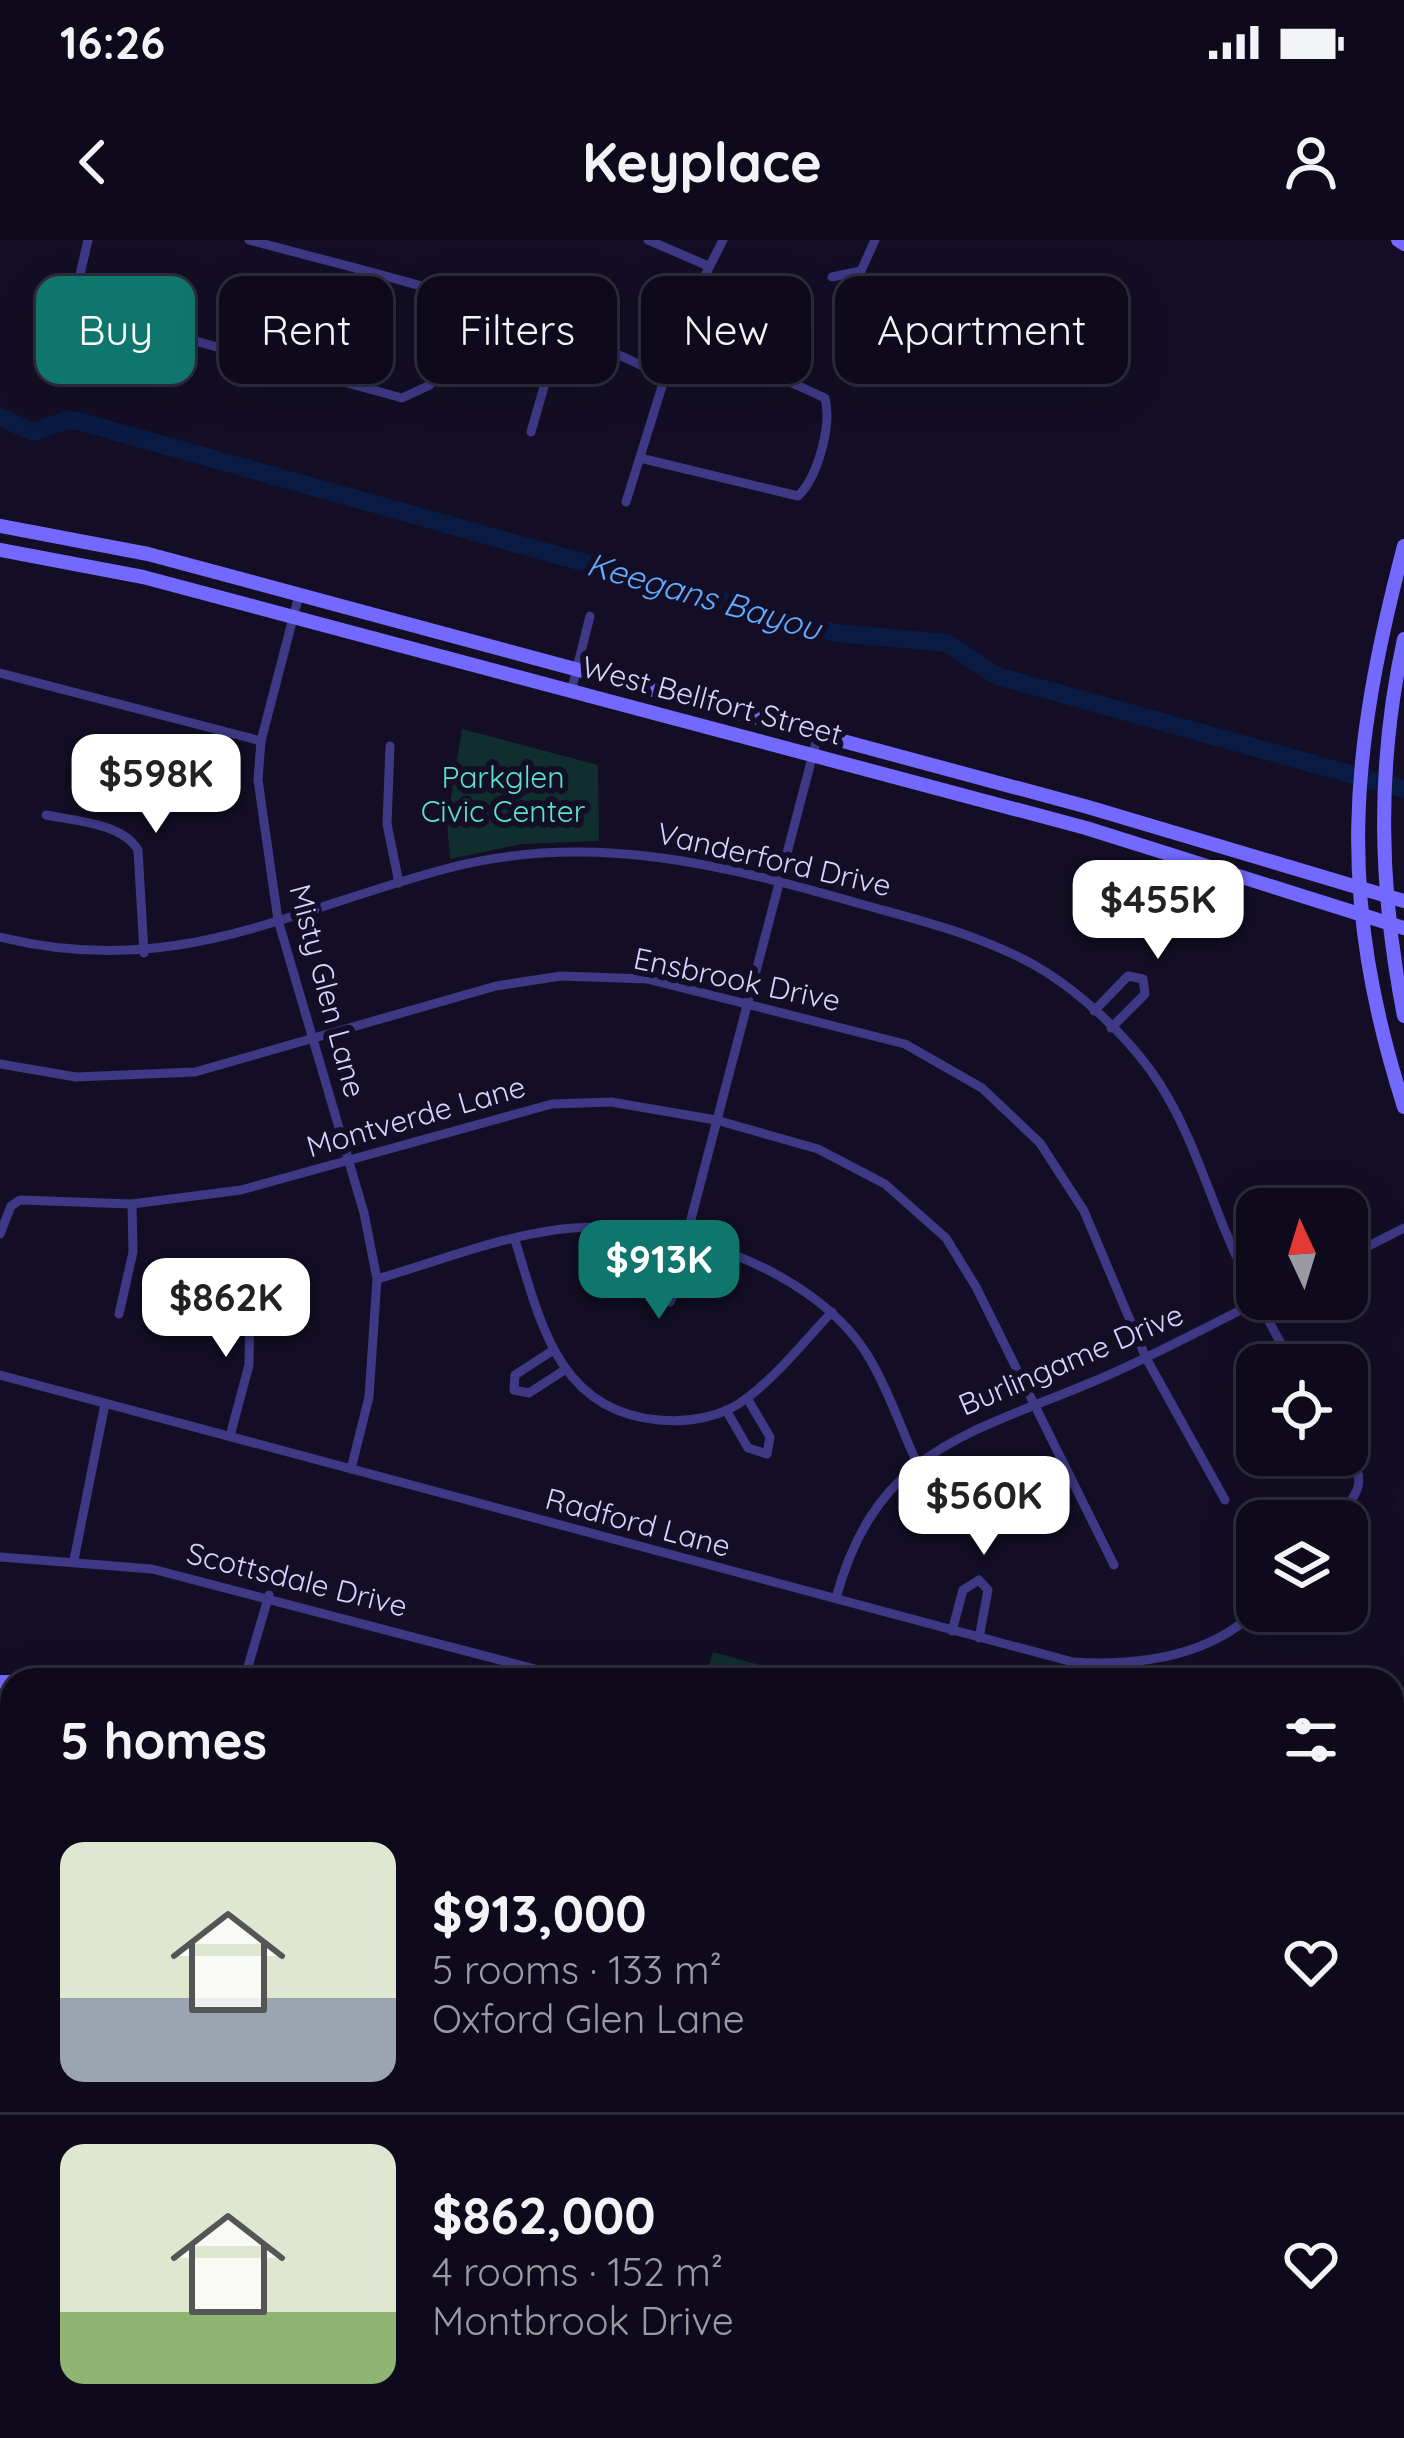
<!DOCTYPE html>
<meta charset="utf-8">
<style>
body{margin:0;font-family:Quicksand,sans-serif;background:#1c1829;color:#f1f3f6;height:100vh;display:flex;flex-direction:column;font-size:45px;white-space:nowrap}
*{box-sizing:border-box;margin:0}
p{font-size:39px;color:#9b9aa3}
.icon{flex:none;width:66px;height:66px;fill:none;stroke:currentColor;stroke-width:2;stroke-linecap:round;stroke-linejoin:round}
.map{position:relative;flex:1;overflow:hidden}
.sheet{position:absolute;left:0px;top:1428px;width:1404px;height:771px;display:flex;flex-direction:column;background:#0e0a1c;border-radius:36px 36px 0 0;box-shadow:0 12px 48px #0002,0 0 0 3px #2e2b3b}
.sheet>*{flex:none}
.hud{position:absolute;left:36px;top:36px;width:1332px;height:108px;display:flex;gap:24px}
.needle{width:78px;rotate:356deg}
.tools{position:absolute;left:1236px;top:948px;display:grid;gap:24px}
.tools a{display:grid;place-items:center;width:132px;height:132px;border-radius:24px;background:#0e0a1c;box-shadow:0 12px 48px #0002,0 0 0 3px #2e2b3b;font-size:60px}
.price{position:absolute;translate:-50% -102px;padding:0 27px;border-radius:24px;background:#fff;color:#222;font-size:39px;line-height:78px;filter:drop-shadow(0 3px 6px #0008)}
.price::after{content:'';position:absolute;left:50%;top:72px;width:36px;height:27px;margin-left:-18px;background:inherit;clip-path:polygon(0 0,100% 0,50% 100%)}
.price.active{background:#0f766e;color:#fff}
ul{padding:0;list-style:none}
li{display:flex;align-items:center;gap:36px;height:300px;padding:0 60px}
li+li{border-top:3px solid #2e2b3b}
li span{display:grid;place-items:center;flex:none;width:336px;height:240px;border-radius:24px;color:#555}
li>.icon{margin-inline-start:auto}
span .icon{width:144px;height:144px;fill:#fffc;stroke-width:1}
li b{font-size:51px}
h2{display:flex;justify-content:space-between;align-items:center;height:144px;padding:0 60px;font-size:51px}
.chip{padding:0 42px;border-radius:24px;background:#0e0a1c;box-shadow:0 12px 48px #0002,0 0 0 3px #2e2b3b;font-size:42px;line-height:108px}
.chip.active{background:#0f766e;color:#fff}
.status{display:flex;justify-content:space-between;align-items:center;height:84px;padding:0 60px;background:#0e0a1c;direction:ltr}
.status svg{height:33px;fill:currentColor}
header{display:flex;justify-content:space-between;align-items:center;height:156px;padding:0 60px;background:#0e0a1c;font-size:54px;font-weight:700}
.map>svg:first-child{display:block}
.green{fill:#112e2f}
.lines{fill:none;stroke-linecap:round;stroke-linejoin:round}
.river{stroke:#091b43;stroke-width:18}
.street{stroke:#3f3885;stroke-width:9}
.secondary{stroke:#7469ff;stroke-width:14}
.highway{stroke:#ff4d99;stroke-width:18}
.labels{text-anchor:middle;stroke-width:12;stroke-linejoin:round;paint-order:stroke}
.street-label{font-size:30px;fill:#d9d2ff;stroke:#130e25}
.park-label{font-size:30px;fill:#5be2c7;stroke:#130e25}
.water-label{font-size:33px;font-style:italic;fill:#60adff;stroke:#130e25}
</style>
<div class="status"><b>16:26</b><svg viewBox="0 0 49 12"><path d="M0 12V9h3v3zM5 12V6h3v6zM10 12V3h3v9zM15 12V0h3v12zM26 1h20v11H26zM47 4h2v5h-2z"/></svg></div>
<header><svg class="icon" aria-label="back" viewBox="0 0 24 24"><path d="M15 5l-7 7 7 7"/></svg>Keyplace<svg class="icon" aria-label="person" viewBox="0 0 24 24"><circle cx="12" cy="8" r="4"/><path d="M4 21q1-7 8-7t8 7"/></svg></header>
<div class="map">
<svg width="1404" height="2198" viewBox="0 0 1404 2198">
<rect width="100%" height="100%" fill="#130e25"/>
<!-- green -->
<g class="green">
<path d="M462,489l136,36 1,76 -77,3 -72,15 -3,-37z"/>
<path d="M713,1412l100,28h-108z"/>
</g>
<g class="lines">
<!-- river -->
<path class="river" d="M0,177l33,15 34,-12 14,2 755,211 111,10 50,33 407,113"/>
<!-- street -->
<g class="street">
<path d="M88,0l-13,56 8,14 319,88 28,-13 22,-90"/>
<path d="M249,0c142,38 284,69 416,137"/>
<path d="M648,0l58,25"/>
<path d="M832,37l29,-6 14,-31"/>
<path d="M531,192l30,-105"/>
<path d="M640,218l158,38c20,-19 34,-71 27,-98l-44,-20"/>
<path d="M626,262l57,-183 40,-79"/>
<path d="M299,355l-38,146 -3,39 20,140 86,293 13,66 -8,118 -18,72"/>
<path d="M0,433l261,68"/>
<path d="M571,452l19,-76"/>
<path d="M390,506l-3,78 12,59"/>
<path d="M46,575c29,6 76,8 92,35l6,103"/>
<path d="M0,697c175,43 285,-26 449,-69 145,-38 279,-2 419,38 61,17 123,32 178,66 39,25 78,62 105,99 36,50 53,109 76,164 19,46 42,87 66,130"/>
<path d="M1094,771l34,-35 15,3 2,15 -34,34"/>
<path d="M0,824l76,13 119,-5 301,-86 65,-10 86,3 258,65 77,44 58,55 44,68 62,147 79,142"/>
<path d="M0,994l11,-28 9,-6 112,4 109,-14 311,-86 59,-2 105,18 102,29 67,35 61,54 30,49 138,278"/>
<path d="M667,998l-10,48 5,14 8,2 27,-56"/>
<path d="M515,1000c25,81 43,172 144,180 30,3 64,-3 88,-22 31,-23 58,-58 85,-86"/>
<path d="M685,1002l133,-507"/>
<path d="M1347,1017l57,-29"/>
<path d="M377,1039c63,-18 131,-46 196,-51 100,-8 247,42 298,133 18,31 30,67 45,100"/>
<path d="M119,1074l14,-62 -1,-48"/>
<path d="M552,1111l-37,24 -1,15 15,3 34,-22"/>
<path d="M0,1135l1073,287c64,4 136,-5 184,-52"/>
<path d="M726,1170l22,38 19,6 3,-17 -23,-39"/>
<path d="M230,1196l19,-71 1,-78"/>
<path d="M1335,1281c23,-28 34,-39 12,-71"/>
<path d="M0,1317l152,12 425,111"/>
<path d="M74,1320l31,-156"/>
<path d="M836,1358c41,-150 134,-164 261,-218 56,-24 111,-54 166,-81"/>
<path d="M952,1391l11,-41 16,-10 9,10 -9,48"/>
<path d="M244,1440l25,-85"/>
<path d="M0,1566l12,1"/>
<path d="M0,1691l12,1"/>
<path d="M1392,2035l12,9"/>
</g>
<!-- secondary -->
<g class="secondary">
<path d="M1398,0l6,4"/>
<path d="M0,286l148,28 940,253 316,94"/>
<path d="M1404,306c-55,210 -67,351 0,561"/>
<path d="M0,310l143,27 943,251 318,100"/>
<path d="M1404,399c-28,128 -25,249 0,377"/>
<path d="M0,1442h12"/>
<path d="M1392,1659l12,-15"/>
<path d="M1392,1899l12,-15"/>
<path d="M0,2044l12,4"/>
<path d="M0,2068l12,3"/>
<path d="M244,2187l15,11"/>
<path d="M289,2187l14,11"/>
<path d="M960,2198l8,-11"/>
<path d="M1150,2198l10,-11"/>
</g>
<!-- highway -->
<g class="highway">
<path d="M1392,1687l12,-15"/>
<path d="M1392,1746l12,-15"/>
<path d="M1392,1781l12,-14"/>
<path d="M1392,1813l12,-15"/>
<path d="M1392,1878l12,-15"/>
<path d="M992,2198l9,-11"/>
<path d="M1026,2198l9,-11"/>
<path d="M1045,2198l9,-11"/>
<path d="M1078,2198l9,-11"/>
<path d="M1113,2198l10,-11"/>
</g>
</g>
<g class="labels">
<!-- street labels -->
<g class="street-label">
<text transform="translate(712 461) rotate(15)" y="10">West Bellfort Street</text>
<text transform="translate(774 620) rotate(13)" y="10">Vanderford Drive</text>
<text transform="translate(737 740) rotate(12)" y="10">Ensbrook Drive</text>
<text transform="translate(327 751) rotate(75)" y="10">Misty Glen Lane</text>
<text transform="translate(416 877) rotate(-16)" y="10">Montverde Lane</text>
<text transform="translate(1071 1120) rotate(-23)" y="10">Burlingame Drive</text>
<text transform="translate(638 1283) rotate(15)" y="10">Radford Lane</text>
<text transform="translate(297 1340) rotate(14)" y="10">Scottsdale Drive</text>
</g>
<!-- park labels -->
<g class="park-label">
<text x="503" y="548">Parkglen<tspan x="503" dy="34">Civic Center</tspan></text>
</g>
<!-- water labels -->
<g class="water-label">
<text transform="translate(704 356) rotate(16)" y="12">Keegans Bayou</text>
</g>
</g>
</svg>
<div class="tools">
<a><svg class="needle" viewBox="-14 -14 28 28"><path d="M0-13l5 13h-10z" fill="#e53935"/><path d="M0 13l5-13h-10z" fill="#9b9aa3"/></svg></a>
<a><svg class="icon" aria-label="locate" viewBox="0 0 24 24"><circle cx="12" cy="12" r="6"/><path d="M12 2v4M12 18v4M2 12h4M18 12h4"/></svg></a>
<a><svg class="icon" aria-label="layers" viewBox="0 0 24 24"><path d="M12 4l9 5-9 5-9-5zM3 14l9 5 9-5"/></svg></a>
</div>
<b class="price" style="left:156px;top:596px">$598K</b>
<b class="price" style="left:1158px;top:722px">$455K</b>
<b class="price active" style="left:659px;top:1082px">$913K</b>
<b class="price" style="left:226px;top:1120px">$862K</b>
<b class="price" style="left:984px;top:1318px">$560K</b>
<div class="hud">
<a class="chip active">Buy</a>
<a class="chip">Rent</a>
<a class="chip">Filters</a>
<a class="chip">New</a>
<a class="chip">Apartment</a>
</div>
<section class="sheet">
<h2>5 homes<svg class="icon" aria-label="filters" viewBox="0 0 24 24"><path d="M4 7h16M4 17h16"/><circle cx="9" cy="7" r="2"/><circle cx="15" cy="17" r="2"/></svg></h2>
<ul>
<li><span style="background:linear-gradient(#dfe7d0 65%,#9aa5b1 0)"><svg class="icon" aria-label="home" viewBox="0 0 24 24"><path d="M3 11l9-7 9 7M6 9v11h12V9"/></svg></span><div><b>$913,000</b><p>5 rooms · 133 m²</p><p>Oxford Glen Lane</p></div><svg class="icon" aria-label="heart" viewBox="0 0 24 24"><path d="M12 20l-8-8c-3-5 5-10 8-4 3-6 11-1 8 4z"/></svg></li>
<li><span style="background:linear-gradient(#dfe7d0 70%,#8fb573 0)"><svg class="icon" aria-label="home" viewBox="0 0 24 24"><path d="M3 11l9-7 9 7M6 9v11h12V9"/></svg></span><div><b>$862,000</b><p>4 rooms · 152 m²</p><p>Montbrook Drive</p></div><svg class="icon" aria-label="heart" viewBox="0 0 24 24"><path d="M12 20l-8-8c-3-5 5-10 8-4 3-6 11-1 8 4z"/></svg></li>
</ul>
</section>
</div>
